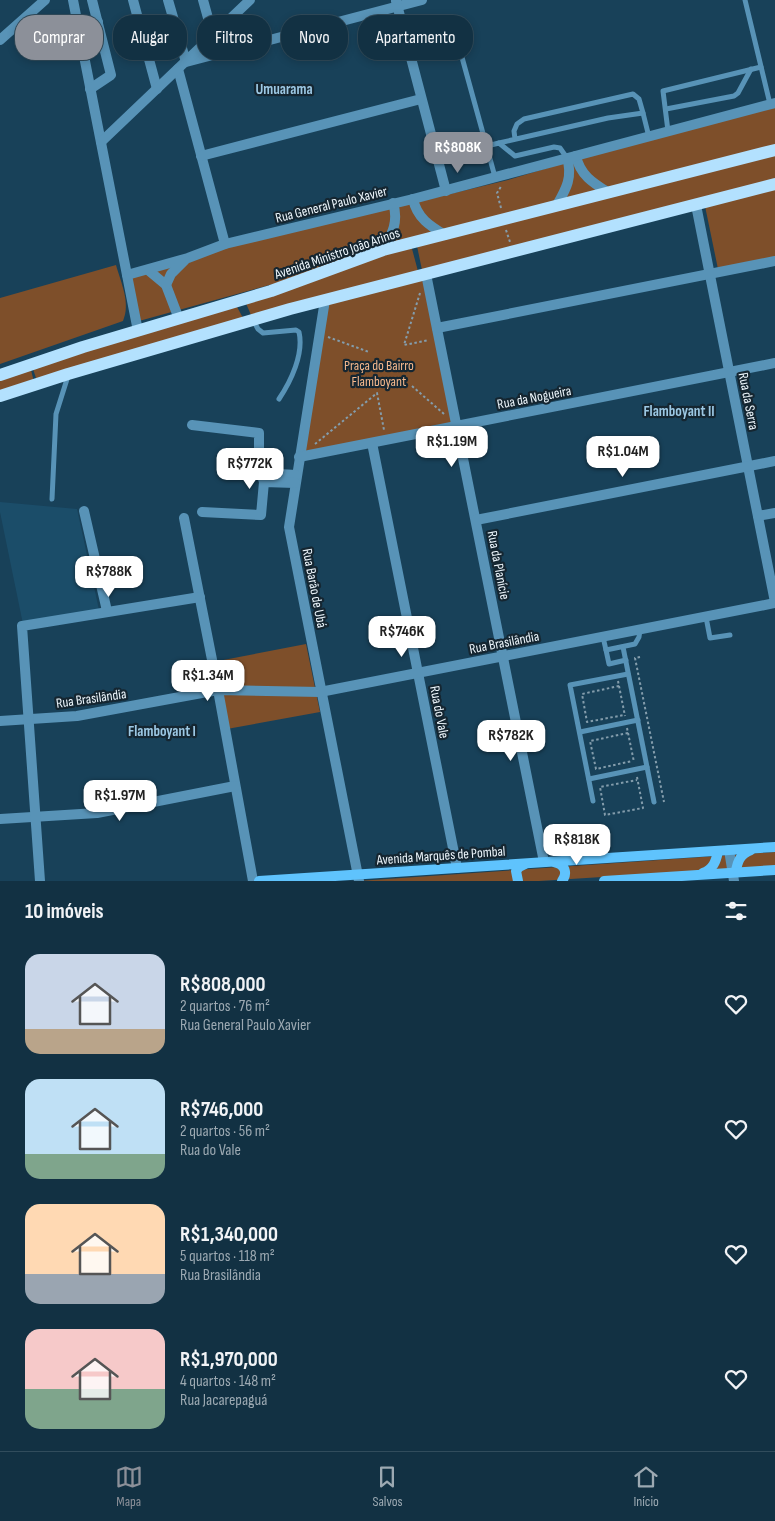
<!DOCTYPE html>
<html lang="pt">
<meta charset="utf-8">
<style>
body{margin:0;font-family:"Sofia Sans Condensed",sans-serif;background:#1b394a;color:#f1f3f6;height:100vh;display:flex;flex-direction:column;font-size:19px;white-space:nowrap}
*{box-sizing:border-box;margin:0}
p{font-size:16px;color:#9ca9b2}
.icon{flex:none;width:28px;height:28px;fill:none;stroke:currentColor;stroke-width:2;stroke-linecap:round;stroke-linejoin:round}
.map{position:relative;height:881px;overflow:hidden}
.side{display:flex;flex-direction:column;background:#123143;flex:1}
.side>*{flex:none}
.top-card{position:absolute;left:15px;top:15px;width:500px;height:45px;display:flex;gap:10px}
.price{position:absolute;translate:-50% -42px;padding:0 11px;border-radius:10px;background:#fff;color:#222;font-size:16px;line-height:32px;filter:drop-shadow(0 1px 2px #0008)}
.price::after{content:'';position:absolute;left:50%;top:30px;width:15px;height:11px;margin-left:-8px;background:inherit;clip-path:polygon(0 0,100% 0,50% 100%)}
.price.active{background:#8c9099;color:#fff}
ul{padding:0;list-style:none}
li{display:flex;align-items:center;gap:15px;height:125px;padding:0 25px}
li span{display:grid;place-items:center;flex:none;width:140px;height:100px;border-radius:15px;color:#555}
li>.icon{margin-inline-start:auto}
span .icon{width:60px;height:60px;fill:#fffc;stroke-width:1}
li b{font-size:21px}
h2{display:flex;justify-content:space-between;align-items:center;height:60px;padding:0 25px;font-size:21px}
.chip{padding:0 18px;border-radius:20px;background:#123143;box-shadow:0 2px 8px #0003,0 0 0 1px #314c5c;font-size:18px;line-height:45px}
.chip.active{background:#8c9099;color:#fff}
.dock{display:flex;justify-content:space-around;align-items:center;height:70px;border-top:1px solid #314c5c;background:#123143;font-size:14px;color:#9ca9b2}
.dock a{display:grid;justify-items:center;gap:2px}
.dock .active{color:#8c9099}
.map>svg:first-child{display:block}
.built{fill:#1b4d69}
.green{fill:#7e4f2a}
.lines{fill:none;stroke-linecap:round;stroke-linejoin:round}
.path{stroke:#849dac;stroke-width:2;stroke-dasharray:2.5 2.5;stroke-linecap:butt}
.lane{stroke:#5893b7;stroke-width:5}
.street{stroke:#5893b7;stroke-width:10}
.secondary{stroke:#5fc3fd;stroke-width:10}
.primary{stroke:#b3e1fe;stroke-width:12}
.labels{text-anchor:middle;stroke-width:4.5;stroke-linejoin:round;paint-order:stroke}
.street-label{font-size:14px;fill:#edf6fc;stroke:#152631}
.park-label{font-size:14px;fill:#f6b98d;stroke:#152631}
.neighbourhood-label{font-size:15px;font-weight:bold;fill:#9cc8e4;stroke:#152631}
</style>
<div class="map">
<svg width="775" height="881" viewBox="0 0 775 881">
<rect width="100%" height="100%" fill="#184159"/>
<!-- built -->
<path class="built" d="M0,502l77,7 22,101 -76,14 -23,-112z"/>
<!-- green -->
<g class="green">
<path d="M775,107v39l-636,175 -7,-44 98,-30 278,-67 56,-17z"/>
<path d="M775,155v24l-353,91 -5,-24z"/>
<path d="M775,188v70l-57,11 -13,-63z"/>
<path d="M411,245l8,30 -168,40 -6,-14z"/>
<path d="M116,265c5,18 15,38 7,56l-123,43v-66z"/>
<path d="M426,274l31,152 -158,31 26,-157z"/>
<path d="M236,305l7,13 -206,63 -5,-15z"/>
<path d="M30,366l4,16 -34,11v-17z"/>
<path d="M306,644l14,68 -93,17 -14,-67z"/>
<path d="M775,852v14l-236,15h-181z"/>
</g>
<g class="lines">
<!-- path -->
<g class="path">
<path d="M501,208l-4,-15 5,-8"/>
<path d="M506,230l4,12"/>
<path d="M420,293l-16,52 25,-5"/>
<path d="M328,337l41,15"/>
<path d="M412,386l32,28"/>
<path d="M315,444l62,-51 7,37"/>
<path d="M640,657l-5,1 29,144"/>
<path d="M618,681l7,35"/>
<path d="M619,686l-37,8 5,28 37,-7"/>
<path d="M627,728l7,34"/>
<path d="M628,733l-38,8 6,28 36,-8"/>
<path d="M637,777l6,31 -38,7 -5,-28 37,-7"/>
</g>
<!-- lane -->
<g class="lane">
<path d="M745,0l25,104"/>
<path d="M455,32l40,145"/>
<path d="M666,109l68,-13 4,-3 13,-24"/>
<path d="M643,113l6,24"/>
<path d="M668,131l-5,-40 98,-24"/>
<path d="M499,143l109,-25 35,-5 -4,-14 -6,-5 -109,25 -7,5 -3,7 1,8"/>
<path d="M487,146l12,-3 16,13 39,-9 6,1 7,10"/>
<path d="M253,320l5,9 5,4 33,-3 3,2c5,22 -8,49 -20,67"/>
<path d="M52,499l4,-85 12,-38"/>
<path d="M706,617l4,21 20,-3"/>
<path d="M603,637l3,13 29,-6 4,-7 1,-7"/>
<path d="M623,647l31,155"/>
<path d="M606,650l3,14 17,-4"/>
<path d="M580,732l58,-12"/>
<path d="M589,779l58,-12"/>
<path d="M593,801l-23,-116 58,-11"/>
</g>
<!-- street -->
<g class="street">
<path d="M73,0l65,331"/>
<path d="M133,0l24,89"/>
<path d="M168,0l18,62 236,-62"/>
<path d="M203,0l10,36"/>
<path d="M396,1l50,190"/>
<path d="M79,30l19,-8"/>
<path d="M0,40l45,-40"/>
<path d="M178,69l47,175"/>
<path d="M90,89l21,-14 -19,-75"/>
<path d="M101,142l149,-142"/>
<path d="M201,156l220,-57"/>
<path d="M576,156c4,19 17,27 33,37"/>
<path d="M413,199c4,19 17,27 32,36"/>
<path d="M557,205c9,-16 16,-28 10,-47"/>
<path d="M696,205l79,397"/>
<path d="M383,250c9,-16 16,-28 10,-47"/>
<path d="M148,270l18,15 13,34"/>
<path d="M426,274l118,588"/>
<path d="M127,275l61,-17 37,-14 188,-45 362,-96"/>
<path d="M166,285l5,-11 14,-14"/>
<path d="M325,300l-36,227 70,354"/>
<path d="M437,328l338,-67"/>
<path d="M192,425l67,8v33l5,16"/>
<path d="M372,443l85,425"/>
<path d="M299,457l476,-94"/>
<path d="M262,473l34,2"/>
<path d="M84,511l23,100"/>
<path d="M202,512l59,3 3,-33 31,1"/>
<path d="M758,516l17,-3"/>
<path d="M184,518l34,172 35,191"/>
<path d="M476,520l299,-59"/>
<path d="M0,721l77,-5 141,-26 102,2 455,-89"/>
<path d="M0,819l97,-6 138,-27"/>
<path d="M729,850l5,31"/>
<path d="M40,881l-18,-255 178,-29"/>
</g>
<!-- secondary -->
<g class="secondary">
<path d="M554,862c11,2 14,11 8,19"/>
<path d="M736,872c1,-10 4,-18 15,-22"/>
<path d="M703,873c10,-4 13,-11 15,-22"/>
<path d="M259,881l516,-34"/>
<path d="M518,881l-2,-10 3,-4 6,-3"/>
<path d="M604,881l171,-11"/>
</g>
<!-- primary -->
<g class="primary">
<path d="M0,375l83,-28 188,-56 112,-41 392,-100"/>
<path d="M0,396l68,-22 222,-65 485,-125"/>
</g>
</g>
<g class="labels">
<!-- street labels -->
<g class="street-label">
<text transform="translate(331 204) rotate(-14)" y="5">Rua General Paulo Xavier</text>
<text transform="translate(337 253) rotate(-19)" y="5">Avenida Ministro João Arinos</text>
<text transform="translate(534 397) rotate(-11)" y="5">Rua da Nogueira</text>
<text transform="translate(749 401) rotate(79)" y="5">Rua da Serra</text>
<text transform="translate(499 565) rotate(79)" y="5">Rua da Planície</text>
<text transform="translate(315 588) rotate(79)" y="5">Rua Barão de Ubá</text>
<text transform="translate(504 642) rotate(-11)" y="5">Rua Brasilândia</text>
<text transform="translate(91 698) rotate(-8)" y="5">Rua Brasilândia</text>
<text transform="translate(440 712) rotate(79)" y="5">Rua do Vale</text>
<text transform="translate(441 855) rotate(-4)" y="5">Avenida Marquês de Pombal</text>
</g>
<!-- park labels -->
<g class="park-label">
<text x="379" y="370">Praça do Bairro<tspan x="379" dy="16">Flamboyant</tspan></text>
</g>
<!-- neighbourhood labels -->
<g class="neighbourhood-label">
<text x="284" y="94">Umuarama</text>
<text x="679" y="416">Flamboyant II</text>
<text x="162" y="736">Flamboyant I</text>
</g>
</g>
</svg>
<b class="price active" style="left:458px;top:174px">R$808K</b>
<b class="price" style="left:452px;top:468px">R$1.19M</b>
<b class="price" style="left:623px;top:478px">R$1.04M</b>
<b class="price" style="left:250px;top:490px">R$772K</b>
<b class="price" style="left:109px;top:598px">R$788K</b>
<b class="price" style="left:402px;top:658px">R$746K</b>
<b class="price" style="left:208px;top:702px">R$1.34M</b>
<b class="price" style="left:511px;top:762px">R$782K</b>
<b class="price" style="left:120px;top:822px">R$1.97M</b>
<b class="price" style="left:577px;top:866px">R$818K</b>
<div class="top-card">
<a class="chip active">Comprar</a>
<a class="chip">Alugar</a>
<a class="chip">Filtros</a>
<a class="chip">Novo</a>
<a class="chip">Apartamento</a>
</div>
</div>
<section class="side">
<h2>10 imóveis<svg class="icon" aria-label="filters" viewBox="0 0 24 24"><path d="M4 7h16M4 17h16"/><circle cx="9" cy="7" r="2"/><circle cx="15" cy="17" r="2"/></svg></h2>
<ul>
<li><span style="background:linear-gradient(#c9d6e8 75%,#b9a48a 0)"><svg class="icon" aria-label="home" viewBox="0 0 24 24"><path d="M3 11l9-7 9 7M6 9v11h12V9"/></svg></span><div><b>R$808,000</b><p>2 quartos · 76 m²</p><p>Rua General Paulo Xavier</p></div><svg class="icon" aria-label="heart" viewBox="0 0 24 24"><path d="M12 20l-8-8c-3-5 5-10 8-4 3-6 11-1 8 4z"/></svg></li>
<li><span style="background:linear-gradient(#bfe0f5 75%,#7fa58c 0)"><svg class="icon" aria-label="home" viewBox="0 0 24 24"><path d="M3 11l9-7 9 7M6 9v11h12V9"/></svg></span><div><b>R$746,000</b><p>2 quartos · 56 m²</p><p>Rua do Vale</p></div><svg class="icon" aria-label="heart" viewBox="0 0 24 24"><path d="M12 20l-8-8c-3-5 5-10 8-4 3-6 11-1 8 4z"/></svg></li>
<li><span style="background:linear-gradient(#ffd9b3 70%,#9aa5b1 0)"><svg class="icon" aria-label="home" viewBox="0 0 24 24"><path d="M3 11l9-7 9 7M6 9v11h12V9"/></svg></span><div><b>R$1,340,000</b><p>5 quartos · 118 m²</p><p>Rua Brasilândia</p></div><svg class="icon" aria-label="heart" viewBox="0 0 24 24"><path d="M12 20l-8-8c-3-5 5-10 8-4 3-6 11-1 8 4z"/></svg></li>
<li><span style="background:linear-gradient(#f6c9c9 60%,#7fa58c 0)"><svg class="icon" aria-label="home" viewBox="0 0 24 24"><path d="M3 11l9-7 9 7M6 9v11h12V9"/></svg></span><div><b>R$1,970,000</b><p>4 quartos · 148 m²</p><p>Rua Jacarepaguá</p></div><svg class="icon" aria-label="heart" viewBox="0 0 24 24"><path d="M12 20l-8-8c-3-5 5-10 8-4 3-6 11-1 8 4z"/></svg></li>
</ul>
</section>
<nav class="dock">
<a class="active"><svg class="icon" aria-label="map" viewBox="0 0 24 24"><path d="M3 6l6-2 6 2 6-2v14l-6 2-6-2-6 2zM9 4v14M15 6v14"/></svg>Mapa</a>
<a><svg class="icon" aria-label="saved" viewBox="0 0 24 24"><path d="M7 4h10v16l-5-4-5 4z"/></svg>Salvos</a>
<a><svg class="icon" aria-label="home" viewBox="0 0 24 24"><path d="M3 11l9-7 9 7M6 9v11h12V9"/></svg>Início</a>
</nav>
